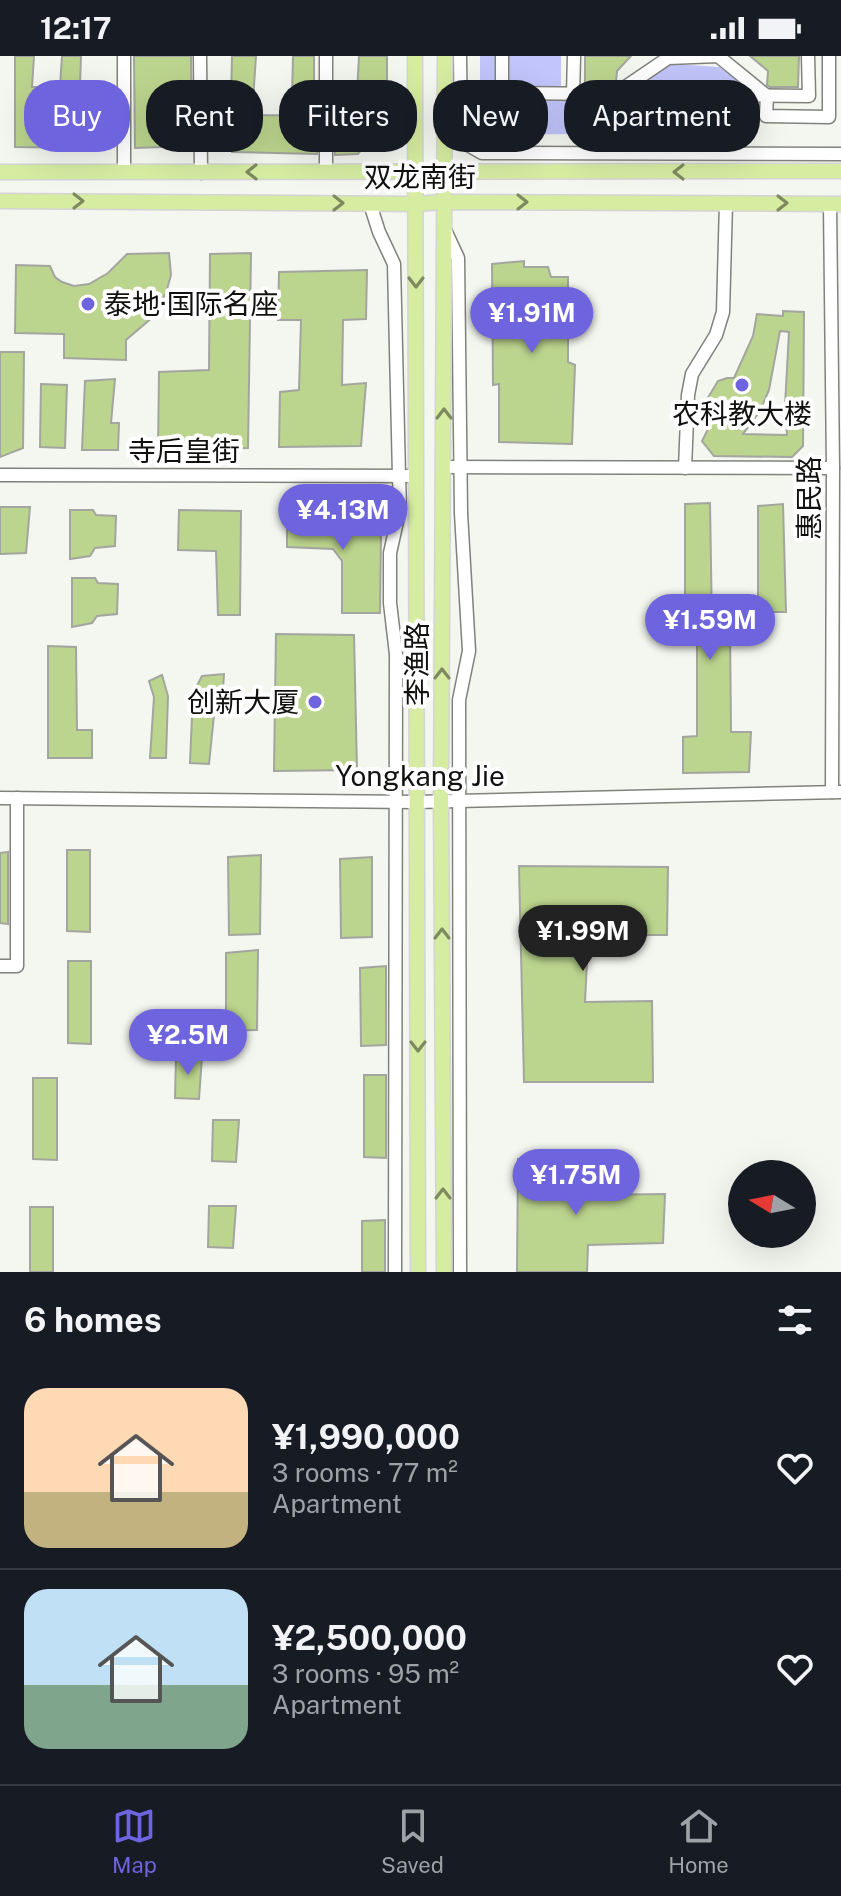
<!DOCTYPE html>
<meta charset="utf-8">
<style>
body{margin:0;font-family:"Public Sans","Noto Sans SC",sans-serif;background:#20242c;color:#f1f3f6;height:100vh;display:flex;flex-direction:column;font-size:30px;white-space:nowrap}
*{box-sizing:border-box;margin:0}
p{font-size:26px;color:#9ea1a6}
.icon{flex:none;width:44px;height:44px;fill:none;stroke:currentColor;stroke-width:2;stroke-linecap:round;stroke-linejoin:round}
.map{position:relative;height:1216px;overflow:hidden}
.sheet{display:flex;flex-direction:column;background:#171b24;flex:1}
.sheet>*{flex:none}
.banner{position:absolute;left:24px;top:24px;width:794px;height:72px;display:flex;gap:16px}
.needle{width:52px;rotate:280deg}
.buttons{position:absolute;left:728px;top:1104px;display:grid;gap:16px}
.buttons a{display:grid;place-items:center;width:88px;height:88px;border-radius:50%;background:#171b24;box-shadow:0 8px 32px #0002;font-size:40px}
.price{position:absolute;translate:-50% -68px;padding:0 18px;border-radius:28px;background:#6d64de;color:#fff;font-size:26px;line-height:52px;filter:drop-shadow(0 2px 4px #0008)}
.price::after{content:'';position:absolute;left:50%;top:48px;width:24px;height:18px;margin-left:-12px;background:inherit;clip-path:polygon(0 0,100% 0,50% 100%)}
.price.current{background:#222;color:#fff}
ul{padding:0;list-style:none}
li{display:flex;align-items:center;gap:24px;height:200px;padding:0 24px}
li+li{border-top:2px solid #363941}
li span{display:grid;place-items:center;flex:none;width:224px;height:160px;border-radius:24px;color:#555}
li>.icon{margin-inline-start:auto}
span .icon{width:96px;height:96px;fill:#fffc;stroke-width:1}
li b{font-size:34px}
h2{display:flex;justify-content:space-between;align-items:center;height:96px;padding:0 24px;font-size:34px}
.tag{padding:0 28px;border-radius:32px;background:#171b24;box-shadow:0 8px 32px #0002;font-size:28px;line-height:72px}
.tag.current{background:#6d64de;color:#fff}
.status{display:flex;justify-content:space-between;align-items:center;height:56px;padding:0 40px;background:#171b24;direction:ltr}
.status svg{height:22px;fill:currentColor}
.menu{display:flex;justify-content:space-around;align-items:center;height:112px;border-top:2px solid #363941;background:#171b24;font-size:22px;color:#9ea1a6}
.menu a{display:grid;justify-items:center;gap:4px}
.menu .current{color:#6d64de}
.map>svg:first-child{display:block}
.green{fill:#c2c5fb}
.building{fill:#bcd58e;stroke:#a3a59f;stroke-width:2;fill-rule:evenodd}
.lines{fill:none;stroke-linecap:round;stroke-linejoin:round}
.minor-casing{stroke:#80837c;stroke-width:15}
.major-casing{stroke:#d4d4d4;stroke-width:17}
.minor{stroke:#fff;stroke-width:12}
.major{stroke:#d5eca1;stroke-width:14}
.oneway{stroke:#7d8a60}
.poi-dot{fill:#6d64de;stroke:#fff;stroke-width:3}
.labels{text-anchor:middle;stroke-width:8;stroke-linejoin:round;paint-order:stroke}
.street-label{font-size:28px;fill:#111210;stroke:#fff}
.poi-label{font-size:28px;fill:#111210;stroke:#fff;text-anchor:start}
</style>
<div class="status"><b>12:17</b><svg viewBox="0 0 49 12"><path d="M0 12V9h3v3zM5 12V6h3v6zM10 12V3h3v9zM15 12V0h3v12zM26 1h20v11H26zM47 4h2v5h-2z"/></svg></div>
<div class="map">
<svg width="841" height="1216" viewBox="0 0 841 1216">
<rect width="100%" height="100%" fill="#f4f6f0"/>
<!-- green -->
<g class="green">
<path d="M480,0h17v43l80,1 -1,34 -92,1 -4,-3z"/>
<path d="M507,0h54v32l-53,-1z"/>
<path d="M672,8l47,3 26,19 -109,1z"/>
<path d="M585,45l91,3 78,-2 -1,32h-169z"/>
</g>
<!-- building -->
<g class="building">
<path d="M15,0h19l-2,31h6l-1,30h21l4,-61h19l-1,29h2l-2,63 -65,-1z"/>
<path d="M134,0h57l1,90 -57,2z"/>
<path d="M232,0h24l-4,59 65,1v38l-85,-2 1,-53h-2z"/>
<path d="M293,0h21v41l-22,1z"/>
<path d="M359,0h28v39l10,11 -39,48 -23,1v-40l22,-21z"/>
<path d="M585,0h46l-14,15 -1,11 -4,3h-27z"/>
<path d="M750,0h49l-1,31h-28l-3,-2 1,-14z"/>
<path d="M169,197l2,22 -5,18 -12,23 -28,24v20l-62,-2v-24l-49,-1 1,-68 34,1 5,11 7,5 12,4 15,-2 19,-11 19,-19z"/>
<path d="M251,197l-3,195 -90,2 1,-78 50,-2 1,-116z"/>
<path d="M524,205v6h24l3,10h17v85l7,3 -3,79 -73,-2v-58l-6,1 -1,-121z"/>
<path d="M367,214l-1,49 -23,1 -1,65 24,-2 -5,63 -82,1 1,-55 19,-2 2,-70h-23l1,-48z"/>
<path d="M783,255l21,1 -1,134 -11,11 -78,-1 -12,-15 6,-12 -2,-28 12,-20 9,-3h7l19,-42 4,-22 26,2zM780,275l9,1 -4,74 2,29 -44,-1 17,-23 9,-21z"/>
<path d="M0,296h24l-1,96 -23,9z"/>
<path d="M115,323l-4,44h8l-1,27h-36l3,-69z"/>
<path d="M41,328l26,1 -2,63 -25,-1z"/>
<path d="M710,447l2,123h18l1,106h20l-2,40 -66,1v-36l14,-1v-126h-12v-106z"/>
<path d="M783,448l3,108h-28v-106z"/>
<path d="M0,451h30l-4,46 -26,1z"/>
<path d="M287,453l55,1 20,6 11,11 8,10 -1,76h-38v-52l-9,-12 -46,-2z"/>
<path d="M70,454h23l3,5 20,1 -1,30 -20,2 -5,8 -20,3z"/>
<path d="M179,454l62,1 -1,104h-22l-2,-64 -38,-1z"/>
<path d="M72,522h23l3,5 20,1 -1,30 -20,2 -5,7 -20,4z"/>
<path d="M276,578l78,1 3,135 -83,1z"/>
<path d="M48,590l28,1 1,83h15v28h-44z"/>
<path d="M224,618l-1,15 -7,7 -7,68 -19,-1 3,-70 9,-17z"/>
<path d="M162,619l6,21 -2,62h-16l4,-61 -5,-16z"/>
<path d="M67,794h23v82l-23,-1z"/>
<path d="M8,796v72l-8,-1v-70z"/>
<path d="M261,799l-1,79 -31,1 -1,-78z"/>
<path d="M372,801v80l-31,1 -1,-79z"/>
<path d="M519,810l149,1 -1,68h-24v-15l-54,-1 -4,83 67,-1 1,81h-129z"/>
<path d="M258,894l-1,80 -31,1v-78z"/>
<path d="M68,905h23v83l-23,-1z"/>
<path d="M386,910v79l-25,1 -1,-78z"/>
<path d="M176,1001h26l-3,42 -24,-1z"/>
<path d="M364,1019h22v83l-22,-1z"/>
<path d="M33,1022h24v82l-24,-1z"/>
<path d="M213,1064h26l-3,42 -24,-1z"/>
<path d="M583,1101l5,38 77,-1 -2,49 -75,2 -1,27h-70l1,-113z"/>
<path d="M209,1150h27l-3,42 -25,-1z"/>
<rect x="30" y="1151" width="23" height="65"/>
<path d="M385,1164v52h-23v-51z"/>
</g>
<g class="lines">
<!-- minor casing -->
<g class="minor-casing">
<g id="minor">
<path d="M200,0l1,117"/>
<path d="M460,0l1,78 7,11 14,8 359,1"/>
<path d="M502,0v37l307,3 -1,-40"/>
<path d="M573,38l1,-38"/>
<path d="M615,38l53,-36 50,-2 49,40 -1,20 63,1v-61"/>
<path d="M124,115v-115"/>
<path d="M326,116v-116"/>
<path d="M370,148l9,28 15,32 5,212 1,32 -10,45v50l6,51 -1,618"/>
<path d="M830,148l3,264 -1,324"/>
<path d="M445,174l13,28 3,255 8,138 -10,49 1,572"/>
<path d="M452,411l381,1"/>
<path d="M685,412l3,-73 4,-21 24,-39 7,-23 3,-109"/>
<path d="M0,419l416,1"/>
<path d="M0,742l417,4 424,-10"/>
<path d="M0,910h17v-168"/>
</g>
</g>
<!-- major casing -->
<g class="major-casing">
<g id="major">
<path d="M415,0l3,1216"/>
<path d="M0,116l841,-1"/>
<path d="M0,145l416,3 28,-2 397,2"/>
<path d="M444,1216l-3,-471 4,-745"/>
</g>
</g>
<!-- minor -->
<use href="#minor" class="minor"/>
<!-- major -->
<use href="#major" class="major"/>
</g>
<!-- one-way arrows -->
<defs><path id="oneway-chevron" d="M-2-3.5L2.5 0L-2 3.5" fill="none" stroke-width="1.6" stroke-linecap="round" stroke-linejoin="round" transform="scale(2)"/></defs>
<g class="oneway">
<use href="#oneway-chevron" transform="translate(252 116) rotate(179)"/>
<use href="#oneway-chevron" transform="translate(679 116) rotate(180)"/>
<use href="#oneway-chevron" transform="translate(78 145)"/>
<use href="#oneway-chevron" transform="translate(522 146)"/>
<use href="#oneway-chevron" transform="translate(338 147)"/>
<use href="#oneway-chevron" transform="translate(782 147)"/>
<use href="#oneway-chevron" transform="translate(416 226) rotate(90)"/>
<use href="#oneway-chevron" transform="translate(444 358) rotate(-90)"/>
<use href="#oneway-chevron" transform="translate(442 618) rotate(-90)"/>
<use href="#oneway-chevron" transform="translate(442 878) rotate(-90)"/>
<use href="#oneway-chevron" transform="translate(418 990) rotate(90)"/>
<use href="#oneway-chevron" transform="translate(443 1138) rotate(-90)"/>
</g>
<!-- markers -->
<g class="poi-dot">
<circle cx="88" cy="248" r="8"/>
<circle cx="742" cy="329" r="8"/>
<circle cx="315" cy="646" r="8"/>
</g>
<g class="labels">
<!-- street labels -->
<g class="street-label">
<text x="420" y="131">双龙南街</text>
<text x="184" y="405">寺后皇街</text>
<text transform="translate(809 442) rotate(-90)" y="10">惠民路</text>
<text transform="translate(417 608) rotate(-90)" y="10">李渔路</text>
<text x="420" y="730">Yongkang Jie</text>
</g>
<!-- poi labels -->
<g class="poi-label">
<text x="104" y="258">泰地·国际名座</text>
<text x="742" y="368" text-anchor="middle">农科教大楼</text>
<text x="299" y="656" text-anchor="end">创新大厦</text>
</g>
</g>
</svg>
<div class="buttons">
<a><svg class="needle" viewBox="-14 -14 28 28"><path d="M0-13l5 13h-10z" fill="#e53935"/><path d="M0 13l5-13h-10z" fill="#9ea1a6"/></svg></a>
</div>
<b class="price" style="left:532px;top:299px">¥1.91M</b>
<b class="price" style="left:343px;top:496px">¥4.13M</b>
<b class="price" style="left:710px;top:606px">¥1.59M</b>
<b class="price current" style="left:583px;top:917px">¥1.99M</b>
<b class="price" style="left:188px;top:1021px">¥2.5M</b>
<b class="price" style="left:576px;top:1161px">¥1.75M</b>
<div class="banner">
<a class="tag current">Buy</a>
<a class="tag">Rent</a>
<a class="tag">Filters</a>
<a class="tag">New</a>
<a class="tag">Apartment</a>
</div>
</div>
<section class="sheet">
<h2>6 homes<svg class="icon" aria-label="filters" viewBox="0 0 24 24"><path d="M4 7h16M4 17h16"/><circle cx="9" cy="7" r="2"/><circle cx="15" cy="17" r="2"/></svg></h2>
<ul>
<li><span style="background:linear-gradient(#ffd9b3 65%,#c2b280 0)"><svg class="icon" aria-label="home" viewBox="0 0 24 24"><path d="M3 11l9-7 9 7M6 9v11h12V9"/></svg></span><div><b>¥1,990,000</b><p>3 rooms · 77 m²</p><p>Apartment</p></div><svg class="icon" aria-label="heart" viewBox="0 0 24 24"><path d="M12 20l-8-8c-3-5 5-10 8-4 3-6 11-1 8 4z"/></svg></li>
<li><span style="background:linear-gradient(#bfe0f5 60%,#7fa58c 0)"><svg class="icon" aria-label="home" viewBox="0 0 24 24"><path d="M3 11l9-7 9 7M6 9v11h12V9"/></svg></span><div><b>¥2,500,000</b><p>3 rooms · 95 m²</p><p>Apartment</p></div><svg class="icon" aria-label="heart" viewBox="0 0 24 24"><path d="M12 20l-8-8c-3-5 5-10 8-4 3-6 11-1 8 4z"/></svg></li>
</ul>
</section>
<nav class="menu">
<a class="current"><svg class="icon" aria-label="map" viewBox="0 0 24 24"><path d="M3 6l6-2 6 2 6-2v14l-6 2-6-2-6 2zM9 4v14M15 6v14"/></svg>Map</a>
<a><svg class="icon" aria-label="saved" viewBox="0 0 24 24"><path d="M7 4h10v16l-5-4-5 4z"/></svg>Saved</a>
<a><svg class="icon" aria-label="home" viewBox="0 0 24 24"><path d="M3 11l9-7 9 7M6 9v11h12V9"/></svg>Home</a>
</nav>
